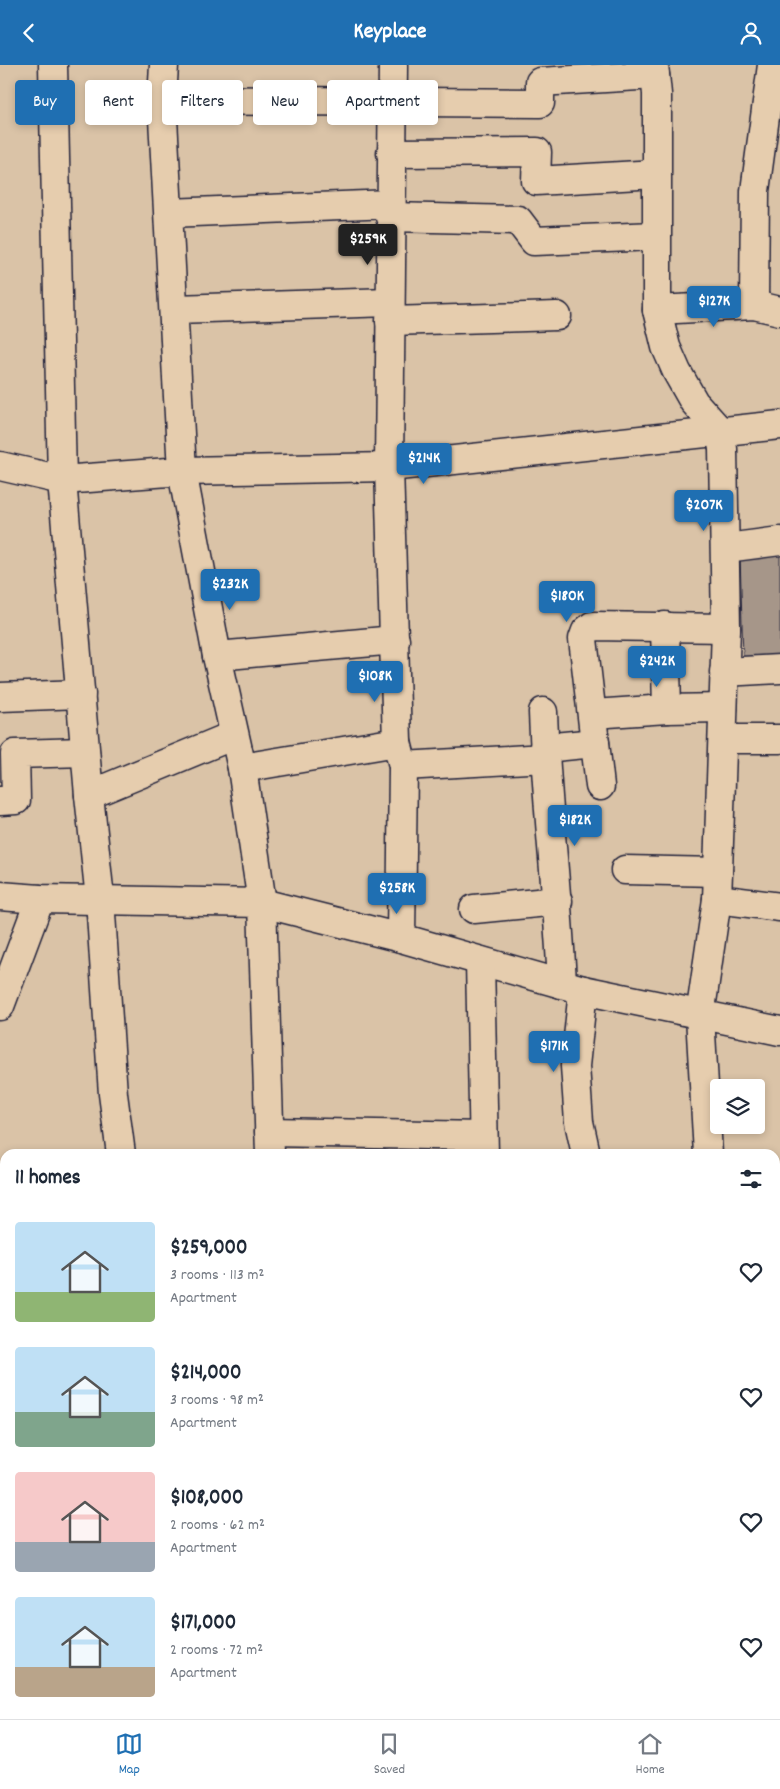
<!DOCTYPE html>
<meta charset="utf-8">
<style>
body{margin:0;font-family:Dekko,sans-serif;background:#f6f6f7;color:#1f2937;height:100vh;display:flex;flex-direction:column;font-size:19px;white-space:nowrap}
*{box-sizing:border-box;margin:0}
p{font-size:16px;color:#747a83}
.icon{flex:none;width:28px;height:28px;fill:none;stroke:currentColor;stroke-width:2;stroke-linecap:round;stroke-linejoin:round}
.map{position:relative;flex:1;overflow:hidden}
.details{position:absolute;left:0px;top:1084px;width:780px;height:571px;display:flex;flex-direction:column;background:#fff;border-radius:15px 15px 0 0;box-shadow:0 2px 8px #0003}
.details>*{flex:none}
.hud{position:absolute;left:15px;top:15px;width:500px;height:45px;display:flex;gap:10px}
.fabs{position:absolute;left:710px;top:1014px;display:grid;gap:10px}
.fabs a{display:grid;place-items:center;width:55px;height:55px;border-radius:5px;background:#fff;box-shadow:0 2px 8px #0003;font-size:25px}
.price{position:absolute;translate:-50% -42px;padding:0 11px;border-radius:5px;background:#1f6fb2;color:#fff;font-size:16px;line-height:32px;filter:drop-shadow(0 1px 2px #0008)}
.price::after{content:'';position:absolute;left:50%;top:30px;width:15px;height:11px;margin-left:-8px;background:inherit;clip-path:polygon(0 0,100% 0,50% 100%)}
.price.active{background:#222;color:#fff}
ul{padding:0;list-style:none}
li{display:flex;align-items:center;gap:15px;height:125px;padding:0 15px}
li span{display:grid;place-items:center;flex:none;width:140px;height:100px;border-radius:5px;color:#555}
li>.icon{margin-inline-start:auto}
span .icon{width:60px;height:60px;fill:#fffc;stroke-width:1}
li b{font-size:21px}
h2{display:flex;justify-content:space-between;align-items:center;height:60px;padding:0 15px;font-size:21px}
.chip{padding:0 18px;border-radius:5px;background:#fff;box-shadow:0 2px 8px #0003;font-size:18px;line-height:45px}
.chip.active{background:#1f6fb2;color:#fff}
header{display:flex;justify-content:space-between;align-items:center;height:65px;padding:0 15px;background:#1f6fb2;color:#fff;font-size:22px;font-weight:800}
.tab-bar{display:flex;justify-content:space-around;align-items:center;height:70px;border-top:1px solid #e0e1e3;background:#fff;font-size:14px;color:#747a83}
.tab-bar a{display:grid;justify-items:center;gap:2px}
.tab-bar .active{color:#1f6fb2}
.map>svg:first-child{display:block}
.building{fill:#a69689;stroke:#22223b}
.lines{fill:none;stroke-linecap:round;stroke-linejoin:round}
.minor-casing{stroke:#22223b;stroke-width:31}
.minor{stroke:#e6cdae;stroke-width:28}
</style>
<header><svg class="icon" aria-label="back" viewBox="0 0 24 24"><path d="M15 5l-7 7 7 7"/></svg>Keyplace<svg class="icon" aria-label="person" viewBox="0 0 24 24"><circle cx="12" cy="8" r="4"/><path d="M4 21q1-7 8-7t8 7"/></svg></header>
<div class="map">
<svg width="780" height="1654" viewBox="0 0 780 1654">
<rect width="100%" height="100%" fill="#dac3a7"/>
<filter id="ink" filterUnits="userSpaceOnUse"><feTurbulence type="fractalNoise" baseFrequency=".02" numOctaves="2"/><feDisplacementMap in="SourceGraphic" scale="10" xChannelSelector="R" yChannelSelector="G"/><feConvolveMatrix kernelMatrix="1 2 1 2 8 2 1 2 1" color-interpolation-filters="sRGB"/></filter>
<g filter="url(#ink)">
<!-- building -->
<path class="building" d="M780,489v103l-37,1 -3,-103z"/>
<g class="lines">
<!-- minor casing -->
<g class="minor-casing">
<g id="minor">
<path d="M53,0l9,415 27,315 11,104 13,195 8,60"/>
<path d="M164,0l-2,35 20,371 35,185 25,112 20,135 8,251"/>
<path d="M393,0l-4,402 8,275 6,24 -2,172"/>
<path d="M654,0l3,29v216l9,37 11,25 17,30 26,29 3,18 3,179 -8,244 -1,27 -17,117 8,138"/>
<path d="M162,35l378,3v-21l115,-7"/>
<path d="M391,88l146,-1 -1,29 120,-7"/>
<path d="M169,148l222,-9"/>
<path d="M390,152l128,3 16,21 122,-5"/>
<path d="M754,240l1,-114 17,-126"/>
<path d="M175,244l215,-7"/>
<path d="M657,245l97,-5 26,6"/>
<path d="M390,256l167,-5"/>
<path d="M0,401l62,14 120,-9 207,-4 391,-42"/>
<path d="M726,483l54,-7"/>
<path d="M665,561l2,83"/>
<path d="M217,591l178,-16"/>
<path d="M724,607l56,-3"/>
<path d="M0,632l81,-3"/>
<path d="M543,647c3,91 15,181 19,272"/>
<path d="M593,649l74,-5 56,-1"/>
<path d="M724,674h56"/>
<path d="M544,683l51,-5"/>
<path d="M403,701l142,-8"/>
<path d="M242,703l155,-26"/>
<path d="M600,721l-17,-147 3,-8 6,-5 134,2"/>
<path d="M89,730l145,-60"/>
<path d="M0,736l16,-1 -1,-46 70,-2"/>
<path d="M625,805l93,2"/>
<path d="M0,831l40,3 222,4 139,35 182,52 197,41"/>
<path d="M717,834l63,8"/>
<path d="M474,844l84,-8"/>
<path d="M480,896l4,193"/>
<path d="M583,925l-8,76 4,56 7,32"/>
<path d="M0,941l40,-107"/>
<path d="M269,1067l214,4"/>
<path d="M775,1184h5"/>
<path d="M775,1305h5"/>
<path d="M0,1319l5,-1"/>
<path d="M775,1431h5"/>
<path d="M0,1534l5,37"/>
<path d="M0,1629l5,-3"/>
</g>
</g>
<!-- minor -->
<use href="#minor" class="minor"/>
</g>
</g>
</svg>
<div class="fabs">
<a><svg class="icon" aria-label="layers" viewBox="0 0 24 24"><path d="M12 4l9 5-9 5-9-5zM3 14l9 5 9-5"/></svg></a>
</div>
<b class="price active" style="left:368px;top:201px">$259K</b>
<b class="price" style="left:714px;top:263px">$127K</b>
<b class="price" style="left:424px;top:420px">$214K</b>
<b class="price" style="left:704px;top:467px">$207K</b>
<b class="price" style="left:230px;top:546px">$232K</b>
<b class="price" style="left:567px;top:558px">$180K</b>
<b class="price" style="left:657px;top:623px">$242K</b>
<b class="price" style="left:375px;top:638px">$108K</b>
<b class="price" style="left:575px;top:782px">$182K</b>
<b class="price" style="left:397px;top:850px">$258K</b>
<b class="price" style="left:554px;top:1008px">$171K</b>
<div class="hud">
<a class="chip active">Buy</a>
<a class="chip">Rent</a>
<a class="chip">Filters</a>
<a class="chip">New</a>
<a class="chip">Apartment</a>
</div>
<section class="details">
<h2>11 homes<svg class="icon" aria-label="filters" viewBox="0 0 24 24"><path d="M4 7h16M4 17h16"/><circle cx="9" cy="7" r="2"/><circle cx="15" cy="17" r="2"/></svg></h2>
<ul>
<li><span style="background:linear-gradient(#bfe0f5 70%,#8fb573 0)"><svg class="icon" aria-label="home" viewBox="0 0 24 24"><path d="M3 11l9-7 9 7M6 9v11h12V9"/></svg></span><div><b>$259,000</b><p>3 rooms · 113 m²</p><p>Apartment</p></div><svg class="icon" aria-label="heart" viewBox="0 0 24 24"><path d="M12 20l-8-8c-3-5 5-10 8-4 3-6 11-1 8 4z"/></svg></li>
<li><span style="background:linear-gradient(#bfe0f5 65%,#7fa58c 0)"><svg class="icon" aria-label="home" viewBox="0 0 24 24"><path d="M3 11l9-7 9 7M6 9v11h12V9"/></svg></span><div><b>$214,000</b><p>3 rooms · 98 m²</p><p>Apartment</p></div><svg class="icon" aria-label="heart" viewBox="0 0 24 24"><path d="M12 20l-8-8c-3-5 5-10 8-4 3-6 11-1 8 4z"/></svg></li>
<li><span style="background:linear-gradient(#f6c9c9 70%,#9aa5b1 0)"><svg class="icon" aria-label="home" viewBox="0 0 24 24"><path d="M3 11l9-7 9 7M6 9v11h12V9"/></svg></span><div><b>$108,000</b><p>2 rooms · 62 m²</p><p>Apartment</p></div><svg class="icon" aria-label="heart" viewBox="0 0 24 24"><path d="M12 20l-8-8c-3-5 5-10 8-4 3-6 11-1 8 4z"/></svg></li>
<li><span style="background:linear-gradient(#bfe0f5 70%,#b9a48a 0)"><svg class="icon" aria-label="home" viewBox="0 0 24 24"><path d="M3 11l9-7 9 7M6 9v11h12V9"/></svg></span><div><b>$171,000</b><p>2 rooms · 72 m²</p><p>Apartment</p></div><svg class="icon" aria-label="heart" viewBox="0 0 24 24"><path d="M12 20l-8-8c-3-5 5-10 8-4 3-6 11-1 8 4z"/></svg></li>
</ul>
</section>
</div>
<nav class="tab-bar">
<a class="active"><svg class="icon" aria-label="map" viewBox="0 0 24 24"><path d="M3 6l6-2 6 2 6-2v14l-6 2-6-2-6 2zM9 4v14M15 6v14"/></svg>Map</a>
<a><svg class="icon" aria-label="saved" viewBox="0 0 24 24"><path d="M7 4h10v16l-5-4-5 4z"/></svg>Saved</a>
<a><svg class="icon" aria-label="home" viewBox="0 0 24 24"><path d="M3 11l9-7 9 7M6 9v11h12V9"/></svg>Home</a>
</nav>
